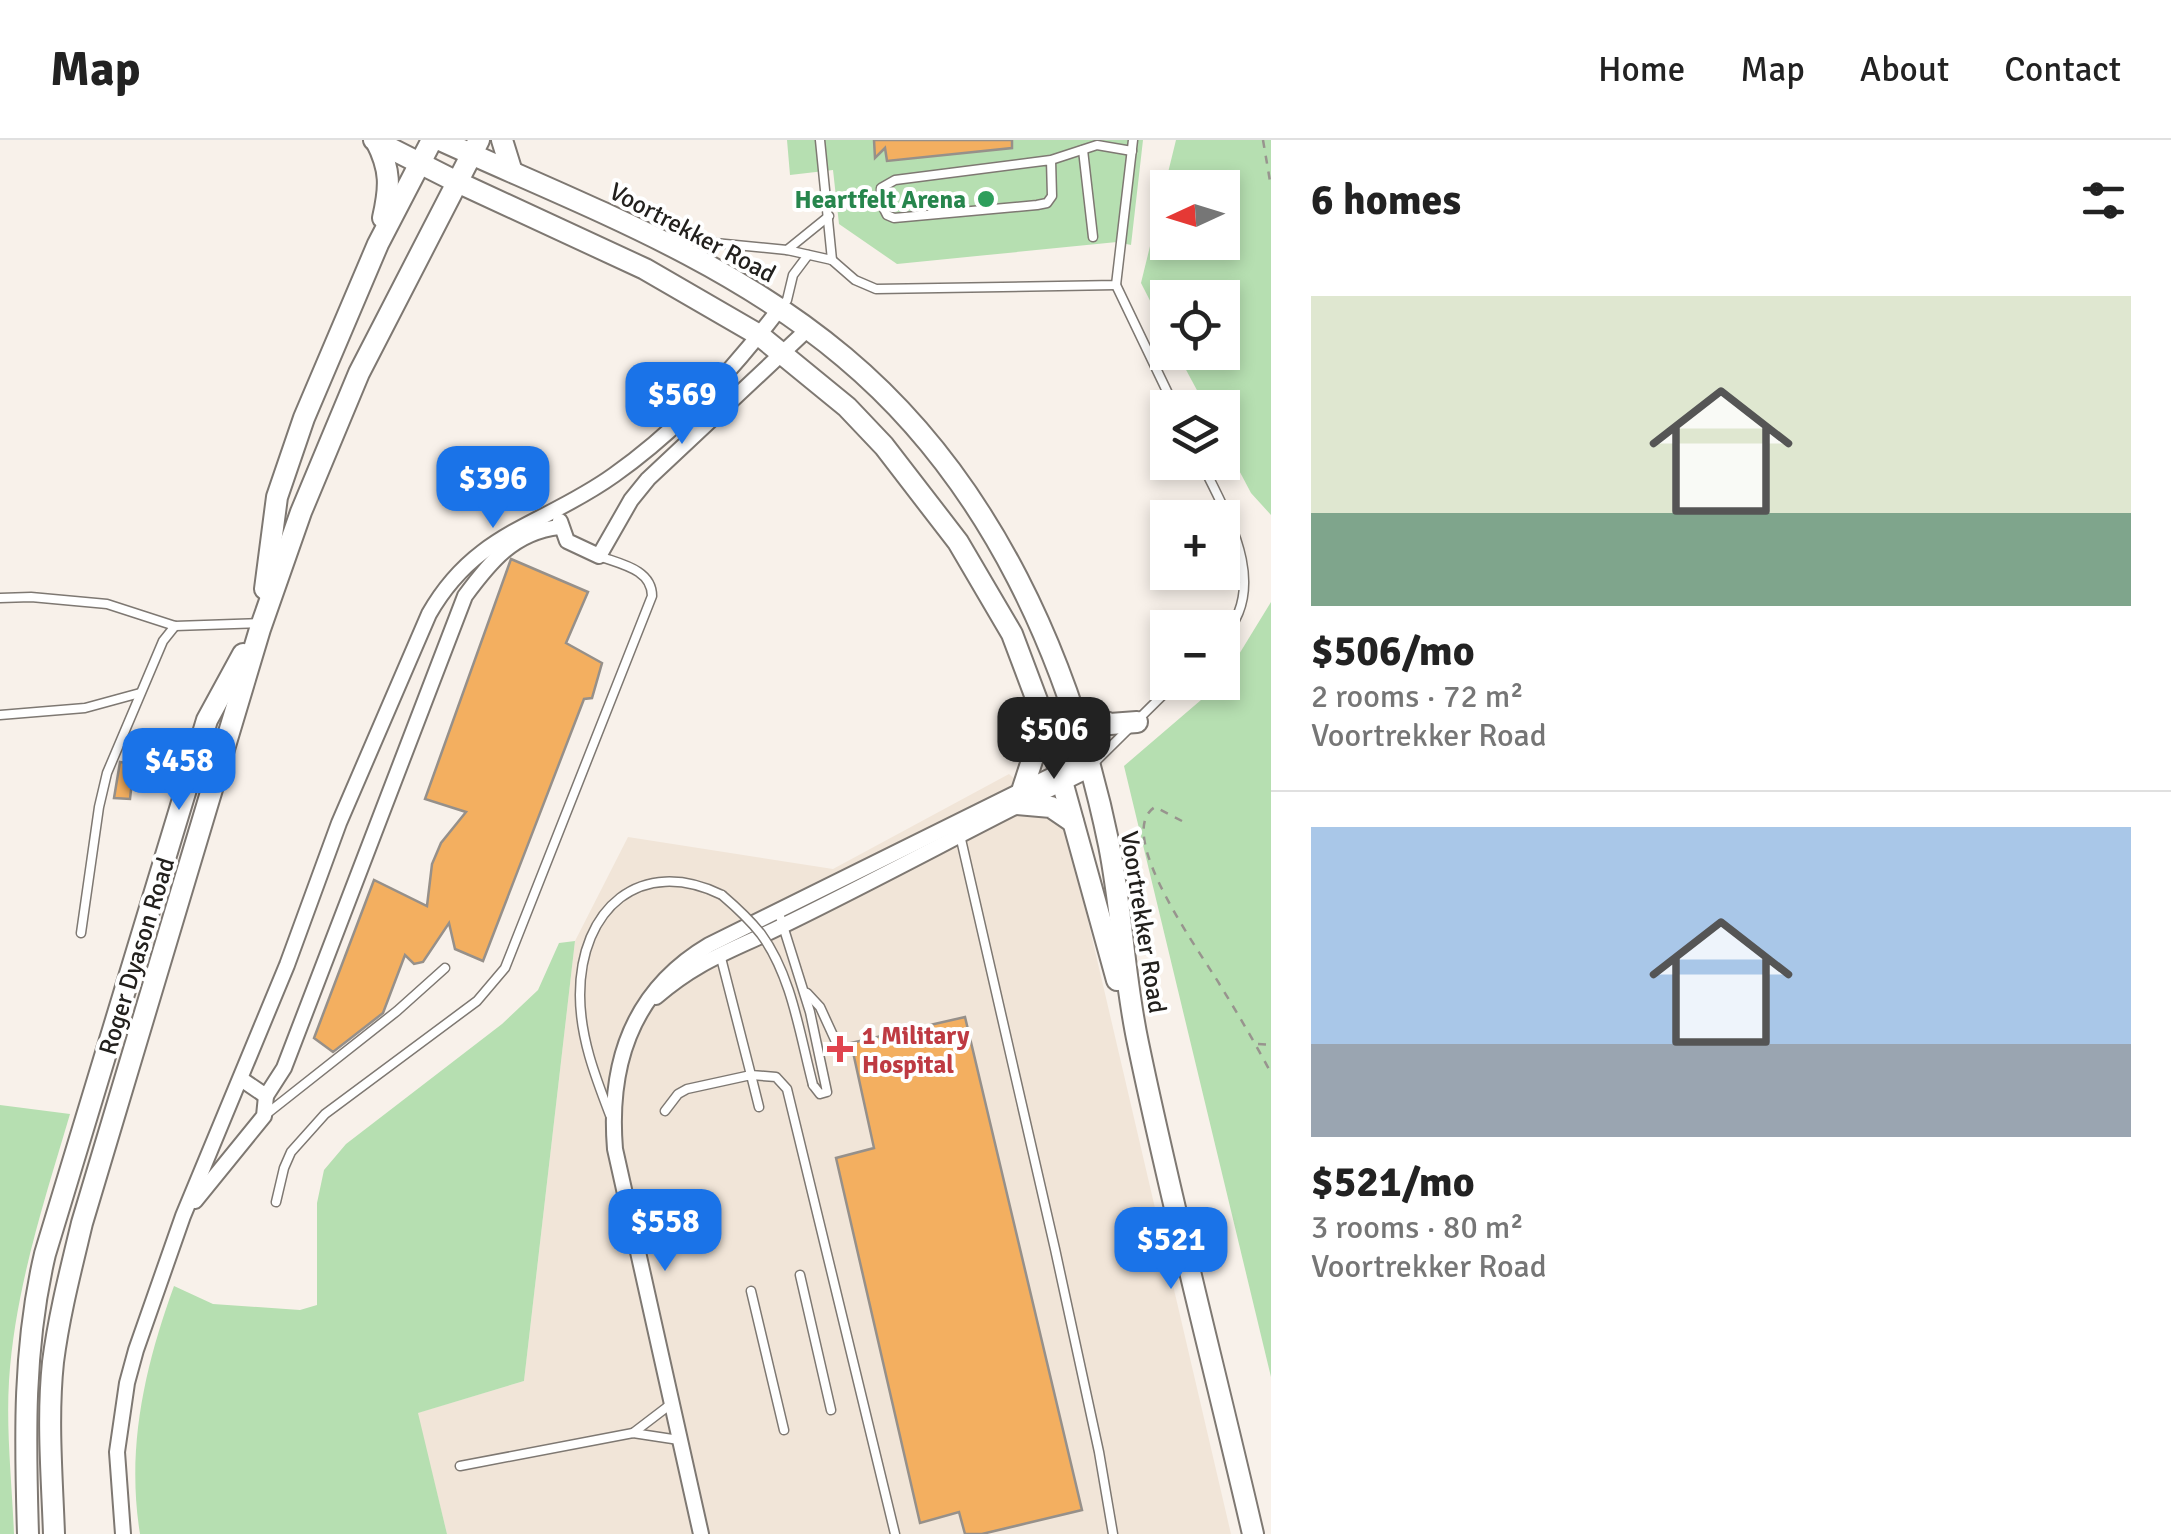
<!DOCTYPE html>
<meta charset="utf-8">
<style>
body{margin:0;font-family:Signika,sans-serif;background:#f6f6f6;color:#222;height:100vh;display:flex;flex-direction:column;font-size:38px;white-space:nowrap}
*{box-sizing:border-box;margin:0}
p{font-size:32px;color:#767676}
.icon{flex:none;width:55px;height:55px;fill:none;stroke:currentColor;stroke-width:2;stroke-linecap:round;stroke-linejoin:round}
.map{position:relative;flex:1;overflow:hidden}
.panel{display:flex;flex-direction:column;background:#fff;width:900px}
.panel>*{flex:none}
.needle{width:65px;rotate:266deg}
.buttons{position:absolute;left:1150px;top:30px;display:grid;gap:20px}
.buttons a{display:grid;place-items:center;width:90px;height:90px;border-radius:0px;background:#fff;box-shadow:0 5px 15px #0003;font-size:50px}
.price{position:absolute;translate:-50% -85px;padding:0 22px;border-radius:20px;background:#1a73e8;color:#fff;font-size:32px;line-height:65px;filter:drop-shadow(0 2px 5px #0008)}
.price::after{content:'';position:absolute;left:50%;top:60px;width:30px;height:22px;margin-left:-15px;background:inherit;clip-path:polygon(0 0,100% 0,50% 100%)}
.price.current{background:#222;color:#fff}
ul{padding:0;list-style:none}
li{display:grid;align-content:center;gap:20px;height:530px;padding:0 40px}
li+li{border-top:2px solid #e0e0e0}
li span{display:grid;place-items:center;height:310px;border-radius:0px;color:#555}
li>.icon{margin-inline-start:auto}
span .icon{width:180px;height:180px;fill:#fffc;stroke-width:1}
li b{font-size:42px}
h2{display:flex;justify-content:space-between;align-items:center;height:120px;padding:0 40px;font-size:42px}
header{display:flex;align-items:center;gap:60px;box-sizing:border-box;height:140px;padding:0 50px;background:#fff;border-bottom:2px solid #e0e0e0}
header strong{font-size:48px}
nav{display:flex;gap:55px;margin-inline-start:auto;font-size:35px}
main{display:flex;flex:1;min-height:0}
.map>svg:first-child{display:block}
.built{fill:#f1e5d8}
.green{fill:#b6dfb1;fill-rule:evenodd}
.building{fill:#f3af60;stroke:#96908a;stroke-width:2.5}
.lines{fill:none;stroke-linecap:round;stroke-linejoin:round}
.lane-casing{stroke:#7e7872;stroke-width:11}
.street-casing{stroke:#7e7872;stroke-width:18}
.secondary-casing{stroke:#7e7872;stroke-width:24}
.path{stroke:#98948e;stroke-width:2.5;stroke-dasharray:8 8;stroke-linecap:butt}
.lane{stroke:#fff;stroke-width:8}
.street{stroke:#fff;stroke-width:14}
.secondary{stroke:#fff;stroke-width:20}
.lane-bridge-casing{stroke:#7e7872;stroke-width:11;stroke-linecap:butt}
.lane-bridge{stroke:#fff;stroke-width:8}
.leisure-dot{fill:#2e9e5b;stroke:#fff;stroke-width:4}
.health-dot{fill:#e0444e;stroke:#fff;stroke-width:4}
.labels{text-anchor:middle;stroke-width:8;stroke-linejoin:round;paint-order:stroke}
.leisure-label{font-size:25px;font-weight:bold;fill:#27864d;stroke:#fff;text-anchor:end}
.street-label{font-size:25px;fill:#22201d;stroke:#fff}
.health-label{font-size:25px;font-weight:bold;fill:#be3a42;stroke:#fff;text-anchor:start}
</style>
<header>
<strong>Map</strong>
<nav><a>Home</a><a>Map</a><a>About</a><a>Contact</a></nav>
</header>
<main>
<div class="map">
<svg width="1271" height="1394" viewBox="0 0 1271 1394">
<rect width="100%" height="100%" fill="#f8f1ea"/>
<!-- built -->
<path class="built" d="M1009,634l56,48 166,712h-784l-30,-121 107,-32 51,-440 53,-104 205,32z"/>
<!-- green -->
<g class="green">
<path d="M787,0h356l-12,105 -14,-3 -220,22 -58,-40 -6,-54 -43,5z"/>
<path d="M1176,0h95v375l-20,-22 -28,-53 -1,-32 -16,-1 -29,-54 45,-1v-54h-54l-1,36 -26,-51zM1168,48h54v54h-54z"/>
<path d="M1271,462v775l-147,-611 98,-84z"/>
<path d="M575,801l-51,440 -106,32 29,121h-307c-14,-86 5,-168 34,-248l39,18 87,6 17,-5v-102l7,-33 22,-26 156,-120 36,-34 21,-47z"/>
<path d="M0,965l70,9c-26,88 -55,175 -61,267 -3,51 3,102 5,153h-14z"/>
</g>
<!-- building -->
<g class="building">
<path d="M874,0h138v8l-125,13 -2,-13 -10,10z"/>
<path d="M511,419l77,33 -22,51 36,20 -10,35 -8,1 -101,262 -28,-12 -6,-26 -26,39 -9,2 -9,-9 -22,58 -50,39 -19,-14 60,-158 53,26 5,-42 9,-21 25,-31 -41,-13z"/>
<path d="M120,622l14,2 -4,35 -16,-1z"/>
<path d="M965,877l117,493 -100,24h-17l-6,-22 -39,11 -84,-365 38,-10 -23,-105z"/>
</g>
<g class="lines">
<!-- lane casing -->
<g class="lane-casing">
<g id="lane">
<path d="M820,0l12,120"/>
<path d="M1083,10l10,87"/>
<path d="M1051,20l1,36 -5,7 -10,2 -143,13 -7,-3 -6,-12v-15l14,-8 156,-20 46,-15 35,6"/>
<path d="M674,99l113,11 45,10 23,20 21,9 240,-4 17,-145"/>
<path d="M787,110l42,-34"/>
<path d="M1116,145l59,123"/>
<path d="M780,168l7,-8 6,-25 15,-20"/>
<path d="M1201,322c26,53 70,125 21,176"/>
<path d="M0,458l31,-1 76,7 68,22 85,-3"/>
<path d="M0,575l85,-7 55,-15"/>
<path d="M1094,623l82,-81"/>
<path d="M960,695l95,414 44,203 14,82"/>
<path d="M778,770l32,102 17,80 -7,2 -7,-9"/>
<path d="M81,793l18,-126 8,-34 56,-132 12,-15"/>
<path d="M720,814l31,121 25,2 11,12 108,445"/>
<path d="M807,853l13,14 17,37"/>
<path d="M665,971l13,-17 9,-5 64,-14 8,32"/>
<path d="M610,975c-15,-39 -30,-78 -30,-120 0,-86 60,-140 142,-100"/>
<path d="M264,976l133,-105 48,-43"/>
<path d="M276,1062l8,-34 7,-16 34,-38 152,-113 28,-33 147,-372c0,-27 -32,-32 -53,-40"/>
<path d="M800,1135l31,135"/>
<path d="M751,1151l33,139"/>
<path d="M633,1293l38,-29"/>
<path d="M460,1326l173,-33 46,7"/>
</g>
</g>
<!-- street casing -->
<g class="street-casing">
<g id="street">
<path d="M560,381l7,20 32,15 32,-56 17,-21 160,-150"/>
<path d="M656,857c44,-38 76,-46 126,-71 103,-50 204,-106 307,-156"/>
<path d="M241,939l25,17 18,-28 181,-472c25,-34 49,-64 94,-69"/>
<path d="M195,1061l69,-85 2,-20"/>
<path d="M123,1394l-6,-82 10,-69 9,-33 47,-134 104,-251 52,-142 90,-209c47,-83 114,-88 185,-139 64,-45 119,-105 166,-167"/>
<path d="M701,1394l-86,-385c-7,-86 18,-159 94,-204l378,-187"/>
</g>
</g>
<!-- secondary casing -->
<g class="secondary-casing">
<g id="secondary">
<path d="M374,0l81,41 190,88 114,66 88,72 37,39 74,96 54,92 35,93 70,253"/>
<path d="M440,0c140,64 285,117 404,217 147,123 227,304 265,488 13,65 15,133 29,198 34,164 77,327 115,491"/>
<path d="M502,0l9,29"/>
<path d="M376,1c15,29 14,46 7,77"/>
<path d="M265,449l12,-92 27,-79 74,-174 54,-104"/>
<path d="M1075,569l35,15 27,-2"/>
<path d="M1023,648l18,-55v-15"/>
<path d="M1015,664l36,3 22,15"/>
<path d="M28,1394c-3,-96 -5,-187 17,-280l162,-534 36,-66"/>
<path d="M54,1394c-2,-57 -7,-115 -1,-172 6,-47 18,-93 29,-139l178,-594 41,-117 58,-139 120,-233"/>
</g>
</g>
<!-- path -->
<g class="path">
<path d="M1263,0l8,47"/>
<path d="M1182,681l-27,-14c-43,26 48,149 65,178 18,29 35,58 51,88"/>
<path d="M1258,904l13,1"/>
</g>
<!-- lane -->
<use href="#lane" class="lane"/>
<!-- street -->
<use href="#street" class="street"/>
<!-- secondary -->
<use href="#secondary" class="secondary"/>
<!-- lane-bridge casing -->
<g class="lane-bridge-casing">
<path id="lane-bridge" d="M722,755c14,12 28,25 39,39 31,42 39,102 52,151"/>
</g>
<!-- lane-bridge -->
<use href="#lane-bridge" class="lane-bridge"/>
</g>
<!-- markers -->
<circle class="leisure-dot" cx="986" cy="59" r="10"/>
<path class="health-dot" d="M835 894h10v10h10v10h-10v10h-10v-10h-10v-10h10z"/>
<g class="labels">
<!-- leisure labels -->
<g class="leisure-label">
<text x="966" y="68">Heartfelt Arena</text>
</g>
<!-- street labels -->
<g class="street-label">
<text transform="translate(693 92) rotate(28)" y="9">Voortrekker Road</text>
<text transform="translate(1144 782) rotate(81)" y="9">Voortrekker Road</text>
<text transform="translate(136 816) rotate(-73)" y="9">Roger Dyason Road</text>
</g>
<!-- health labels -->
<g class="health-label">
<text x="862" y="904">1 Military<tspan x="862" dy="29">Hospital</tspan></text>
</g>
</g>
</svg>
<div class="buttons">
<a><svg class="needle" viewBox="-14 -14 28 28"><path d="M0-13l5 13h-10z" fill="#e53935"/><path d="M0 13l5-13h-10z" fill="#767676"/></svg></a>
<a><svg class="icon" aria-label="locate" viewBox="0 0 24 24"><circle cx="12" cy="12" r="6"/><path d="M12 2v4M12 18v4M2 12h4M18 12h4"/></svg></a>
<a><svg class="icon" aria-label="layers" viewBox="0 0 24 24"><path d="M12 4l9 5-9 5-9-5zM3 14l9 5 9-5"/></svg></a>
<a>+</a>
<a>−</a>
</div>
<b class="price" style="left:682px;top:307px">$569</b>
<b class="price" style="left:493px;top:391px">$396</b>
<b class="price current" style="left:1054px;top:642px">$506</b>
<b class="price" style="left:179px;top:673px">$458</b>
<b class="price" style="left:665px;top:1134px">$558</b>
<b class="price" style="left:1171px;top:1152px">$521</b>
</div>
<section class="panel">
<h2>6 homes<svg class="icon" aria-label="filters" viewBox="0 0 24 24"><path d="M4 7h16M4 17h16"/><circle cx="9" cy="7" r="2"/><circle cx="15" cy="17" r="2"/></svg></h2>
<ul>
<li><span style="background:linear-gradient(#dfe7d0 70%,#7fa58c 0)"><svg class="icon" aria-label="home" viewBox="0 0 24 24"><path d="M3 11l9-7 9 7M6 9v11h12V9"/></svg></span><div><b>$506/mo</b><p>2 rooms · 72 m²</p><p>Voortrekker Road</p></div></li>
<li><span style="background:linear-gradient(#a9c7e8 70%,#9aa5b1 0)"><svg class="icon" aria-label="home" viewBox="0 0 24 24"><path d="M3 11l9-7 9 7M6 9v11h12V9"/></svg></span><div><b>$521/mo</b><p>3 rooms · 80 m²</p><p>Voortrekker Road</p></div></li>
</ul>
</section>
</main>
